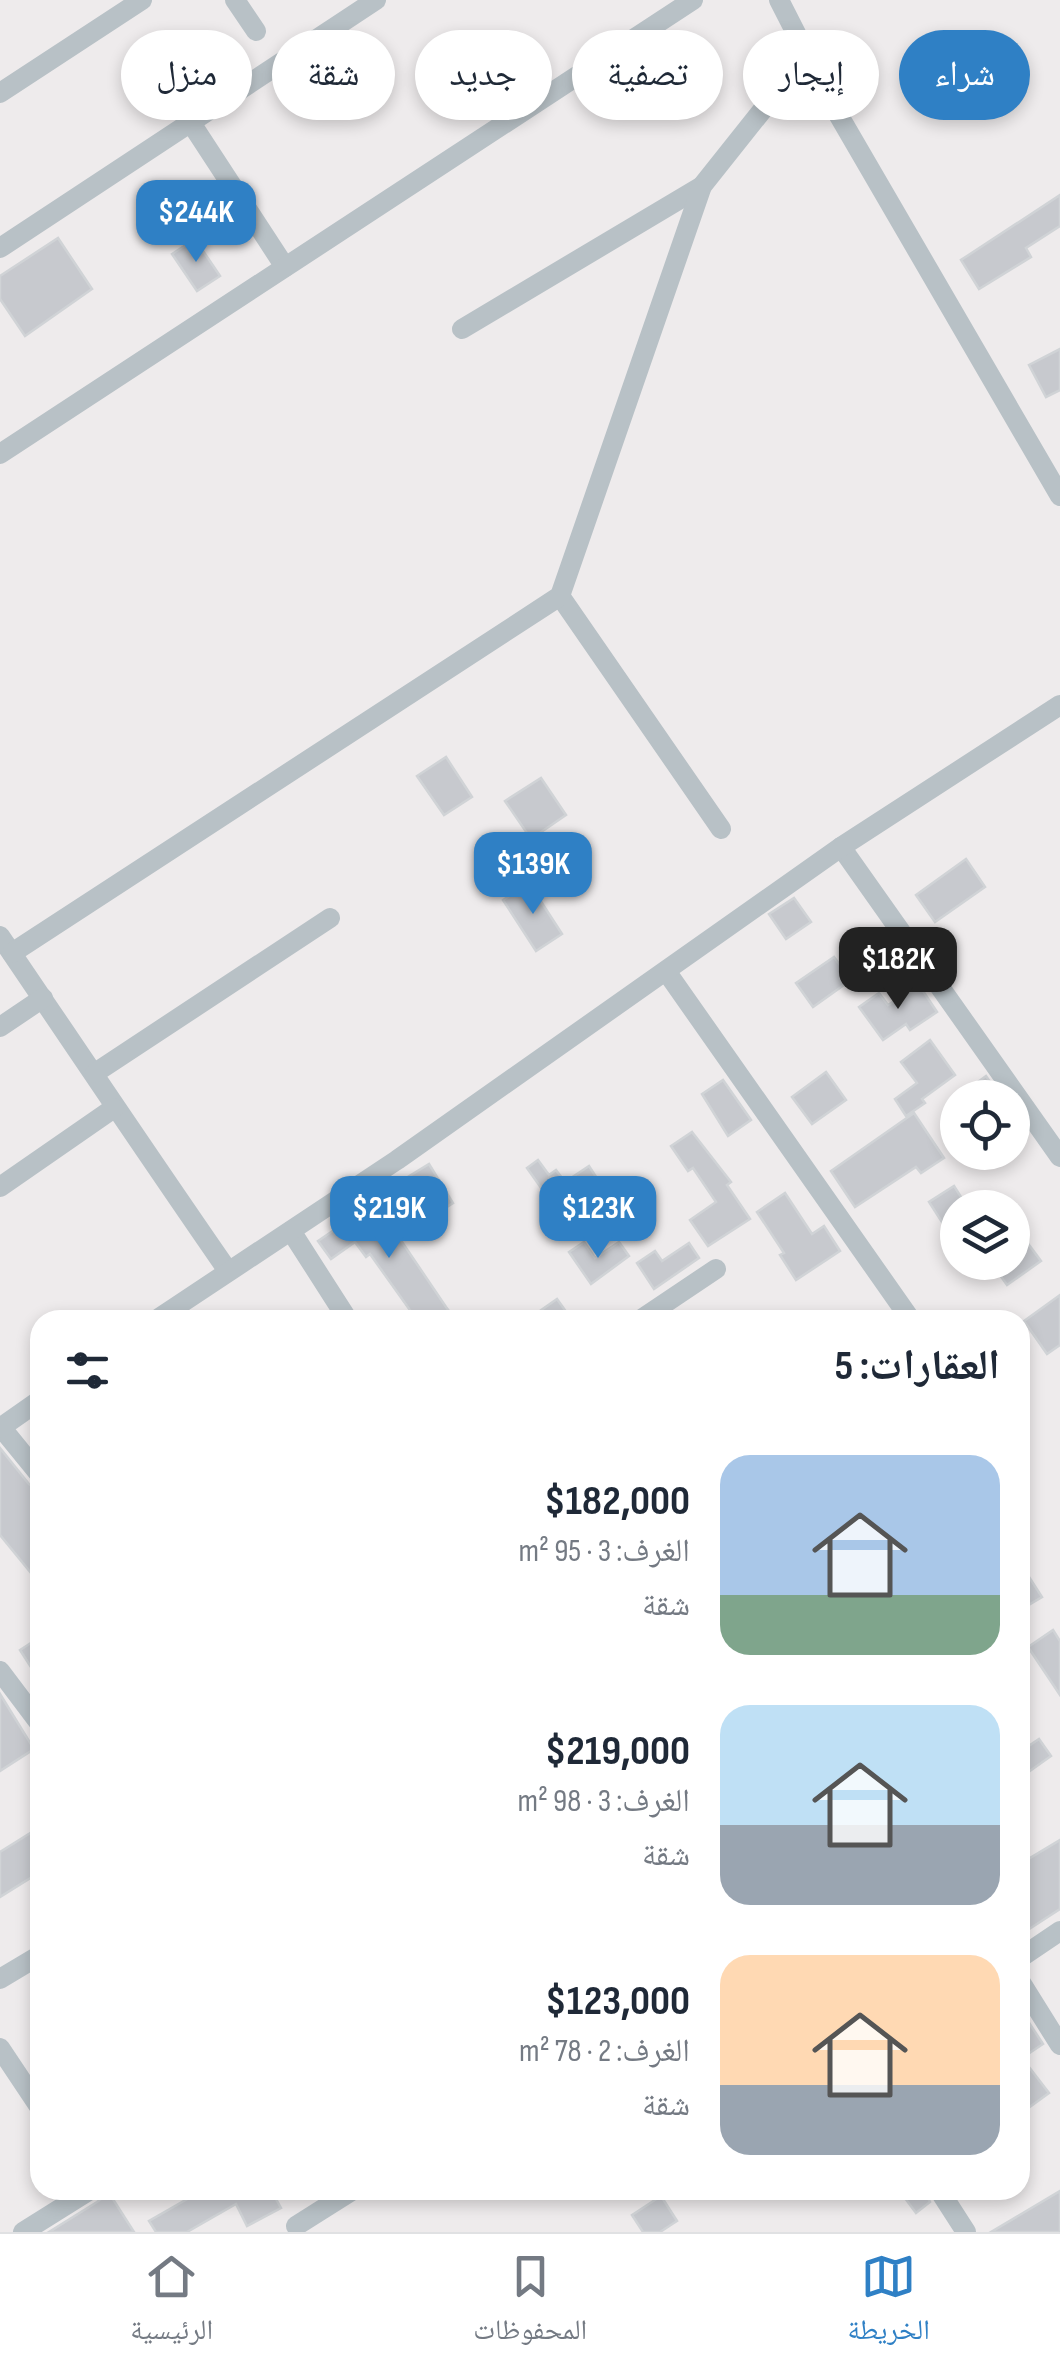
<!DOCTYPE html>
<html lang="ar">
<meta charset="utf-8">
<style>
body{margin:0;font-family:"Sofia Sans Condensed","Noto Naskh Arabic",sans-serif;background:#f6f6f7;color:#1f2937;direction:rtl;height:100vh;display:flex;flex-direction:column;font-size:38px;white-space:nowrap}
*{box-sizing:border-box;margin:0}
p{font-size:32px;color:#747a83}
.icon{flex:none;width:55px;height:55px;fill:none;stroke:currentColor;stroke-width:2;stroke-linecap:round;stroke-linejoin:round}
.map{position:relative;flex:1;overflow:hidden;direction:ltr}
.drawer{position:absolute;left:30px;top:1310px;width:1000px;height:890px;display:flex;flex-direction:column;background:#fff;border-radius:30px;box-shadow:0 5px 15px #0003;direction:rtl}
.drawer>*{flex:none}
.banner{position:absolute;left:30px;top:30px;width:1000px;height:90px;direction:rtl;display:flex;gap:20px}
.controls{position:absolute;left:940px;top:1080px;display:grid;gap:20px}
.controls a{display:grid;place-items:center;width:90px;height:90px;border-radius:50%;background:#fff;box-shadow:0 5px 15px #0003;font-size:50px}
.price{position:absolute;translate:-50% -85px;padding:0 22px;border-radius:20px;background:#2f80c5;color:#fff;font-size:32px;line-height:65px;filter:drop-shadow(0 2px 5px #0008)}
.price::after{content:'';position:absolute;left:50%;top:60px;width:30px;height:22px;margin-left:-15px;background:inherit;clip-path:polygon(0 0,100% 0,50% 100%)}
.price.active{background:#222;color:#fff}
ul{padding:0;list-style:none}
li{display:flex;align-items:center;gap:30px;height:250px;padding:0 30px}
li span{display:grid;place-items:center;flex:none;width:280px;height:200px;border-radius:30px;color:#555}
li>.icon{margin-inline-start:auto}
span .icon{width:120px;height:120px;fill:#fffc;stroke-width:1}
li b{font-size:42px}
h2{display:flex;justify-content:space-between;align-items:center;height:120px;padding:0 30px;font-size:42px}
.pill{padding:0 35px;border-radius:45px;background:#fff;box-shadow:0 5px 15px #0003;font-size:35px;line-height:90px}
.pill.active{background:#2f80c5;color:#fff}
.tabs{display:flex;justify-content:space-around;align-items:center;height:140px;border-top:2px solid #e0e1e3;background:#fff;font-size:28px;color:#747a83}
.tabs a{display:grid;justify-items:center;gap:5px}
.tabs .active{color:#2f80c5}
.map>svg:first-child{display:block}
.building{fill:#c7c9ce;stroke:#d0d3d6;stroke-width:2.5}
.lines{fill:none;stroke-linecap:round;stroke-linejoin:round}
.street{stroke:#b8c1c6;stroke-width:20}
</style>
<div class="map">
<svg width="1060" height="2232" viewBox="0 0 1060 2232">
<rect width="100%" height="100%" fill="#eeebec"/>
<!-- building -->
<g class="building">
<path d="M1060,195v31l-34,22 5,9 -52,32 -18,-29z"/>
<path d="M58,238l34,51 -67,47 -25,-37v-23z"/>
<path d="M195,239l25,37 -23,15 -25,-37z"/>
<path d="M1060,349v41l-14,7 -17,-32z"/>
<path d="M446,757l26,40 -28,18 -27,-39z"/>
<path d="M541,778l25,37 -35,24 -26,-38z"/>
<path d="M966,859l19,28 -50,35 -19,-27z"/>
<path d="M529,883l33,51 -26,17 -33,-51z"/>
<path d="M794,898l17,24 -25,17 -17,-25z"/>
<path d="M834,957l17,23 -38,27 -17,-24z"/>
<path d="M919,985l18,27 -27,18 -4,-6 -23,16 -24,-33 20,-14 9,12z"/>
<path d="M930,1040l25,35 -33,24 3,4 -19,13 -11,-17 22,-16 -16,-21z"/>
<path d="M826,1072l20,28 -34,24 -20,-27z"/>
<path d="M986,1076l15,22h-45z"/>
<path d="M723,1080l28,40 -23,16 -26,-42z"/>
<path d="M914,1113l30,45 -23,15 -5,-6 -61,40 -24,-36z"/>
<path d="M692,1132l39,50 -4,3 23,34 -42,27 -18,-26 26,-18 -23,-34 -5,3 -17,-25z"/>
<path d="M538,1160l11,15 7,-5 9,12 24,-16 9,14 -23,15 5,8 -19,13 -34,-48z"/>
<path d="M429,1164l24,39 -33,21 -25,-39z"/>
<path d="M954,1186l14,22h-10v39l-29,-45z"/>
<path d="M785,1193l27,41 12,-8 16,25 -44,29 -16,-25 4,-2 -27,-41z"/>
<path d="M375,1202l71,105 10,13h-39l-47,-66 -4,3 -11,-15 -24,17 -13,-18z"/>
<path d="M1012,1222l29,39 -34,24 -12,-17 8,-6h9z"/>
<path d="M584,1242l11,16 24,-16 10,14 -38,28 -22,-32z"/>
<path d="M689,1243l10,15 -45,31 -17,-26 18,-12 7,10z"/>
<path d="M1060,1295v50l-13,9 -23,-33z"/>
<path d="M557,1299l15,21h-45z"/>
<path d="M0,1448l29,36 11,7v93l-40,-49z"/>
<path d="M1020,1563l22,34 -22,13z"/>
<path d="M1053,1630l7,11v54l-32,-48z"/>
<path d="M40,1637v44l-20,-31z"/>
<path d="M0,1694l34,55 -34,22z"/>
<path d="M1039,1739l12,17 -31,22v-26z"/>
<path d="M40,1827v45l-40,25v-45z"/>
<path d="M1060,1840v69l-40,26v-71z"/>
<path d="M1020,2009l23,35 -21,14 27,35 -29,21z"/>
<path d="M203,2190h68l10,18 -34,18 -11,-22 -49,28h-31l-7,-11z"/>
<path d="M899,2190h25l6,12 -14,11z"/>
<path d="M1060,2191v41h-69z"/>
<path d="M109,2193l25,39h-85l48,-30z"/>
<path d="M661,2196l16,25 -17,11h-17l-11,-17z"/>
</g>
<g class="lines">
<!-- street -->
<g class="street">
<path d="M235,0l21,31"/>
<path d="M779,0l52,102 229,394"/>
<path d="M0,93l142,-93"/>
<path d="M191,123l94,144"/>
<path d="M0,248l376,-248"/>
<path d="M462,329l240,-143"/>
<path d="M0,454l693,-454"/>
<path d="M560,596l161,233"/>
<path d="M841,847l219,310"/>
<path d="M0,936c76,112 151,224 228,335"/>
<path d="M12,953l548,-357 142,-410 105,-132"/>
<path d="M666,971l245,349"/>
<path d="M0,1027l43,-29"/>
<path d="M95,1073l235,-155"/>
<path d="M0,1187l114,-79"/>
<path d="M291,1231l57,89"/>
<path d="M156,1320l241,-160 444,-313 219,-142"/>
<path d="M640,1320l76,-51"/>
<path d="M1,1427l39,48"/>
<path d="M0,1428l40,-28"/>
<path d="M0,1671l40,53"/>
<path d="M1020,1958l40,-27"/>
<path d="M0,1979l40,-24"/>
<path d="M1020,1981l40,64"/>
<path d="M0,2048l40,60"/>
<path d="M939,2190l27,42"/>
<path d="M296,2226l57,-36"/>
<path d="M23,2232l67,-42"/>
</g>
</g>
</svg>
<div class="controls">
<a><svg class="icon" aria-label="locate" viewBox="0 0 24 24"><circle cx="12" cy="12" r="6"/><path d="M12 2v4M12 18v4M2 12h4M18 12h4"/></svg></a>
<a><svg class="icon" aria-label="layers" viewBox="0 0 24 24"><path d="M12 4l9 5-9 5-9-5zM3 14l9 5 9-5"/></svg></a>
</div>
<b class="price" style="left:196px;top:265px">$244K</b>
<b class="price" style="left:533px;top:917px">$139K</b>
<b class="price active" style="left:898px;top:1012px">$182K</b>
<b class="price" style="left:389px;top:1261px">$219K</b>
<b class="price" style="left:598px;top:1261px">$123K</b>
<div class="banner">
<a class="pill active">شراء</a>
<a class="pill">إيجار</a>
<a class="pill">تصفية</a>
<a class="pill">جديد</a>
<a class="pill">شقة</a>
<a class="pill">منزل</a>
</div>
<section class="drawer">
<h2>العقارات: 5<svg class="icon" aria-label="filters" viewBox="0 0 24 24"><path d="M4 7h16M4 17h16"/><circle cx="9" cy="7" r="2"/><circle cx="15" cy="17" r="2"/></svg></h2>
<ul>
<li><span style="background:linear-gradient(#a9c7e8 70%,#7fa58c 0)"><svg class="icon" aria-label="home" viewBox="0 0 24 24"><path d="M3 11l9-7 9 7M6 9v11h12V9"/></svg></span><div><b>$182,000</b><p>الغرف: 3 · 95 m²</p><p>شقة</p></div></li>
<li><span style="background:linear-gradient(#bfe0f5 60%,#9aa5b1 0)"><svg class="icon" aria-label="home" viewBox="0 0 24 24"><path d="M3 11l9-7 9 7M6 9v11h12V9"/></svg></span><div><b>$219,000</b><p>الغرف: 3 · 98 m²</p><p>شقة</p></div></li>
<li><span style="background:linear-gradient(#ffd9b3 65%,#9aa5b1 0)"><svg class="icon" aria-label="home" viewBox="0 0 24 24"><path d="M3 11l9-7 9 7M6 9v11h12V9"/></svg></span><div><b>$123,000</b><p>الغرف: 2 · 78 m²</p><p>شقة</p></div></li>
</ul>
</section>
</div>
<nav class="tabs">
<a class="active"><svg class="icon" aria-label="map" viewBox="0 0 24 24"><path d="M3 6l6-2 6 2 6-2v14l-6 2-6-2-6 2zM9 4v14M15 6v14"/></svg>الخريطة</a>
<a><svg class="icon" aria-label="saved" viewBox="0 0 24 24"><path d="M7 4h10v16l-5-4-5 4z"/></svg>المحفوظات</a>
<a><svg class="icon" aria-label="home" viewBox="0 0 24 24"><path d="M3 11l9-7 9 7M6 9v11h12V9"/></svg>الرئيسية</a>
</nav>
